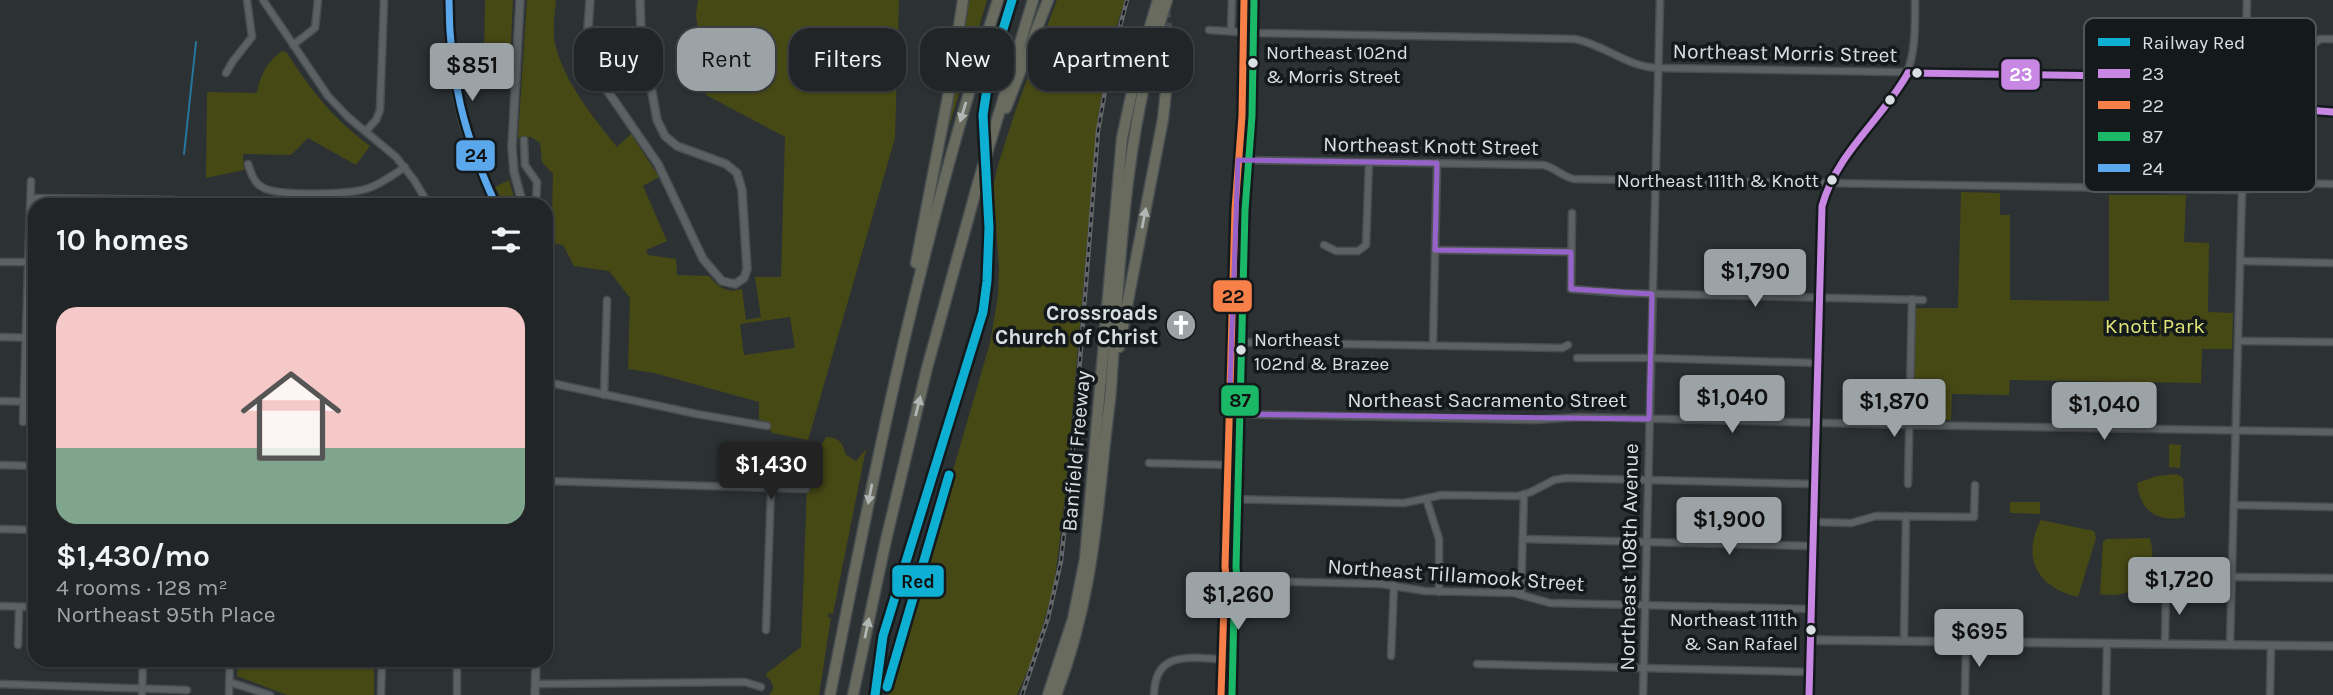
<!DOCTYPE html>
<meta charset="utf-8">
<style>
body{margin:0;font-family:Karla,sans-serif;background:#292d2f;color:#f1f3f6;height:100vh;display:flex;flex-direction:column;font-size:26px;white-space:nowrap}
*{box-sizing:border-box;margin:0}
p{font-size:23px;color:#a2a5a7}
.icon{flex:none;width:38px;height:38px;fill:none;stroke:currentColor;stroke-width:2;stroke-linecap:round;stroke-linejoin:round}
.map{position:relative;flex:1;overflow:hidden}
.side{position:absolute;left:28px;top:198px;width:525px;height:469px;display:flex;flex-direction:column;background:#212527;border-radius:21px;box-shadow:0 2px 5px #0004,0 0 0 2px #3e4244}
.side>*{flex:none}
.hud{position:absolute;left:574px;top:28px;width:665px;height:63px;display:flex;gap:14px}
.price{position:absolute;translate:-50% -60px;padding:0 16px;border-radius:7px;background:#9ca3a6;color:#111;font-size:23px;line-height:46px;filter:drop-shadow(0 2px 4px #0008)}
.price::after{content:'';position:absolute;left:50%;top:42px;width:21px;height:16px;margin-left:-10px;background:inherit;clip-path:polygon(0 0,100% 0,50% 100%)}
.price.selected{background:#222;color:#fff}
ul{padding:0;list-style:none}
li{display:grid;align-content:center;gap:14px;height:371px;padding:0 28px}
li+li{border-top:2px solid #3e4244}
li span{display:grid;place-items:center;height:217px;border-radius:21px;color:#555}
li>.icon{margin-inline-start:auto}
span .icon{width:126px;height:126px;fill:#fffc;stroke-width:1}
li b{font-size:30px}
h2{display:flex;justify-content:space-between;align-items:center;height:84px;padding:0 28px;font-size:30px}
.tag{padding:0 24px;border-radius:21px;background:#212527;box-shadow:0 2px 5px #0004,0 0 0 2px #3e4244;font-size:24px;line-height:63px}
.tag.selected{background:#9ca3a6;color:#111}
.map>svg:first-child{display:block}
.green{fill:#474915;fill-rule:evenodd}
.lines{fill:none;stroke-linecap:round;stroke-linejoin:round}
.stream{stroke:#25779e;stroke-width:2}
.motorway-tunnel{stroke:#464b4e;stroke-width:10;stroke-dasharray:10 5;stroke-linecap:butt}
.minor-casing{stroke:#484d50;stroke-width:9}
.tertiary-casing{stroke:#484d50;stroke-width:10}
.secondary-casing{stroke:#484d50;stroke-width:10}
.motorway-casing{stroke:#484d50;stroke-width:13}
.minor{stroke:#5c6163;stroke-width:6}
.tertiary{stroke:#5c6163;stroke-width:7}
.secondary{stroke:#5c6163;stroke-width:8}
.motorway{stroke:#686b5e;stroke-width:10}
.rail-casing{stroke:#63676a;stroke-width:4.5}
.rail{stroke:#14191c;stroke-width:2;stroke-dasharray:5;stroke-linecap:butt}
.bus-1-casing{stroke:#14191c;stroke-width:12}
.bus-2-casing{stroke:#14191c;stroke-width:12}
.bus-3-casing{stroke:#14191c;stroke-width:12}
.bus-4-casing{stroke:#14191c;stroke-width:12}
.bus-1{stroke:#c787e3;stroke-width:7}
.bus-2{stroke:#f78048;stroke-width:7}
.bus-3{stroke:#1ab867;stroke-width:7}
.bus-4{stroke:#5aa8eb;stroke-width:7}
.rail-1-casing{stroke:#14191c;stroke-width:14}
.rail-1{stroke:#0dafd3;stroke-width:9}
.oneway{fill:#b1b7b5}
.marked{fill:none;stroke:#9762ca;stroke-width:5;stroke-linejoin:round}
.bus-dot{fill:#d9e0e4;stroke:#14191c;stroke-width:2.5}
.labels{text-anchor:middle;stroke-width:7;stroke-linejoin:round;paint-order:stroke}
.bus-label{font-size:19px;fill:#d9e0e4;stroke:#14191c;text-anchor:start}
.street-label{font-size:21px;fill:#d9e0e4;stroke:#14191c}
.poi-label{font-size:21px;font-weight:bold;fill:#d9e0e4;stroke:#14191c;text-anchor:end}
.park-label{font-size:21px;fill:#dfe476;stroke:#14191c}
.key{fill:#14191c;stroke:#4f5558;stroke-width:2}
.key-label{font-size:19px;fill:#d9e0e4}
.line-badge{stroke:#14191c;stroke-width:2.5}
.badge-label{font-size:19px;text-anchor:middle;font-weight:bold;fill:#fff}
.pale-badge-label{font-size:19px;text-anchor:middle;font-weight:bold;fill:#111}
</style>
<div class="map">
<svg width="2333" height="695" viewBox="0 0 2333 695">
<rect width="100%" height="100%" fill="#2c3134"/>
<!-- green -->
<g class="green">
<path d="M485,0h28l-3,64h-26z"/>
<path d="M527,0h29c-1,13 -4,31 -1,44 10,39 37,72 62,103l14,-13 28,43 -16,9 24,55 -21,9 2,5 28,4 1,16 32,1c10,11 17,18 33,13l4,31 15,-3 -6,-40h26l4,-140 -79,-42 -10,-81 2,-14h201l-4,138 -87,302 -36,-7 -7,-12 -6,-1v-18l-105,-29 -26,-4 2,-71 -21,-27 -35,-5 -11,-21 -15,-3 -2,7v-33h6l1,-42 -11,-12 -2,-19 -9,-6 -13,1zM790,317l5,31 -51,7 -4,-31z"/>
<path d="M968,0h19l-41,137 13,-69z"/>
<path d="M1057,0h68l-11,34 -16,81 -33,381 -11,91 -21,71 -16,37h-129l102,-352 8,-47 1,-30 -6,-79 5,-22 18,-56z"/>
<path d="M282,51l4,1c27,40 45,65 84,94l-14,19 -48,-27 -17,17 -48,-1 1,16 -38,8 1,-86 50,1c3,-18 10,-31 25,-42z"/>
<path d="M509,180l7,25h-11l-10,-18z"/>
<path d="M1961,192l39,1v22h10v85l99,1v-106h77l-2,47 25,1 -1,69 25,1 -1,36h-30l-1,34 -191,-3 -1,15 -57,-1 -1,26 -39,-1 3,-111h43z"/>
<path d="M826,437c14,1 16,5 20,18l10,6 10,-12 -33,165 -4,-1 -1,4 3,1 -12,77h-50c7,-7 4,-13 -3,-19l1,-3 34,-26 6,-161 3,-19z"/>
<path d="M2169,444l12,1 -1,23 -11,-1z"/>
<path d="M2177,474l6,4 2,39c-28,6 -45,-6 -48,-34l20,-7z"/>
<path d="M2010,502h30v12l-30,-1z"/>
<path d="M2041,520l53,11 2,7 -18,59c-41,-9 -57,-40 -37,-77z"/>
<path d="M2150,538c10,38 -12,62 -50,56l3,-52 3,-3z"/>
<path d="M238,660h136v35h-87l-50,-19z"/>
</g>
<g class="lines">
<!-- stream -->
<path class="stream" d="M184,154l12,-112"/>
<!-- motorway-tunnel -->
<path class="motorway-tunnel" d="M1165,8l3,28"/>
<!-- minor casing -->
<g class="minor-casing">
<g id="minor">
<path d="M263,0l65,96 20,21 48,40 18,23 15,25"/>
<path d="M1209,30l46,3 320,6c30,6 52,28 83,29l598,10 20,7 31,25 26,2"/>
<path d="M1231,30l1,-30"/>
<path d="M293,45l22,-17 3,-28"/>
<path d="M226,73l7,-12 19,-24 -5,-37"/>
<path d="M2286,92l23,-44 11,-9h13"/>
<path d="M366,131l10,-11 4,-10 4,-110"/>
<path d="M524,140l1,25 12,17 -1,23"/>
<path d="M1238,160l305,5c12,2 19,12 31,14l668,11 41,-7 50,1"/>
<path d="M248,164c3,9 6,19 14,23 15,10 87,7 104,2 14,-4 27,-14 39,-22"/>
<path d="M31,198l142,2 7,5"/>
<path d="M288,205l1,-12"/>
<path d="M1572,213l-1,76 50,4 302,7"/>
<path d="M1324,245l12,6h22l8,-6 3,-83"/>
<path d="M1435,250l136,2"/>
<path d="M2240,261l93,2"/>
<path d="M0,262h35"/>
<path d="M0,337l35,1"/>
<path d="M2238,341l95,1"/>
<path d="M1231,342l331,6 6,-3"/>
<path d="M1433,344l4,-181"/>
<path d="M1577,358h74l166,5"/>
<path d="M546,382l151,32 70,12"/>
<path d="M604,395l3,-95"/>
<path d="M0,401l35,1"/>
<path d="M1229,414l305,6 45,-3 330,8 424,7"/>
<path d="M23,422l8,-241"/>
<path d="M1149,463l79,2"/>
<path d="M0,465l35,1"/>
<path d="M546,481l260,8"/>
<path d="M1908,484l4,-185"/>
<path d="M1426,498l13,41v53"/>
<path d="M1227,499l177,4 38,-8 76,1 13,-4 23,-12 12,-2 248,6"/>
<path d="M2234,505l99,2"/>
<path d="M1813,522l38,1 25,-7 98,1 1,-32"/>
<path d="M0,529l35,1"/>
<path d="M1523,539l290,7"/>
<path d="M2232,577l101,1"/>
<path d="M1225,580l156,4 44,7 89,2 36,10 261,6"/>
<path d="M1521,595l3,-101"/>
<path d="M0,606l35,1"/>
<path d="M766,630l5,-142"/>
<path d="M1811,640l11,-434c9,-54 64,-82 84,-131 10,-23 9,-50 9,-75"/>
<path d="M1904,641l2,-125"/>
<path d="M2165,644l1,-55"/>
<path d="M18,645l1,-38"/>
<path d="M2230,645l17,-645"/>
<path d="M1391,656l3,-71"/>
<path d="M1477,664l333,8"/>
<path d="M229,682l41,13"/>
<path d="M0,684l187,6"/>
<path d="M535,684l210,-2 16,5"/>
<path d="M142,695l1,-35"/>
<path d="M229,695l1,-35"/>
<path d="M381,695l1,-35"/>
<path d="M457,695v-35"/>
<path d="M1154,695c1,-45 35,-37 68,-36"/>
<path d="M1643,695l17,-695"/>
<path d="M1965,695l1,-53"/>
<path d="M2106,695l1,-52"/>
<path d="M2270,695l1,-50"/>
</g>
</g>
<!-- tertiary casing -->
<g class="tertiary-casing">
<g id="tertiary">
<path d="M449,0c-2,77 13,137 47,205"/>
<path d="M520,0l-8,147 2,25 9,33"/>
<path d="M590,0l-3,44 4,23 67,97 45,95 19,22 13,3 9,-6 3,-9 -5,-79 -5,-17 -11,-9 -49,-18 -12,-10 -8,-16 -16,-89 -1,-31"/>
<path d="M535,695l1,-35"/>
<path d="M1809,695l2,-55 522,6"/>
</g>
</g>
<!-- secondary casing -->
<g class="secondary-casing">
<g id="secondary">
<path d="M1224,603l5,-4c0,-12 -4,-20 -4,-32l10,-358 7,-93 2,-116"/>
<path d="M1221,695l3,-92 -4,-4v-11l5,-8"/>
</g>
</g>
<!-- motorway casing -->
<g class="motorway-casing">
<g id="motorway">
<path d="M1006,108l42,-108"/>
<path d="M916,263l34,-177 13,-86"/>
<path d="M1119,347l44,-228 4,-38 1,-45"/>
<path d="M830,695c46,-235 93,-467 168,-695"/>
<path d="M853,695l33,-155 41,-172 51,-185 55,-183"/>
<path d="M1048,695l25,-76 12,-60 37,-421 14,-65 22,-73"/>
<path d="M1056,695c30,-78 39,-151 47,-233 2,-25 6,-50 8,-74 9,-134 14,-259 56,-388"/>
</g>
</g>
<!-- minor -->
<use href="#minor" class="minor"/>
<!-- tertiary -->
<use href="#tertiary" class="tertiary"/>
<!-- secondary -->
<use href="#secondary" class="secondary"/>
<!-- motorway -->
<use href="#motorway" class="motorway"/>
<!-- rail casing -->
<g class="rail-casing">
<path id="rail" d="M1022,695l26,-77 13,-57 11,-100 26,-330 11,-63 18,-68"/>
</g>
<!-- rail -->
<use href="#rail" class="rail"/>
<!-- bus-1 casing -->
<g class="bus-1-casing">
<g id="bus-1">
<path d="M1908,73l348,5 20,7 31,25 26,2"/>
<path d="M1809,695l13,-489c15,-54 59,-85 86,-133"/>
</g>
</g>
<!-- bus-2 casing -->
<g class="bus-2-casing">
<path id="bus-2" d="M1221,695l3,-92 5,-4 -4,-32 10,-358 7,-93 2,-116"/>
</g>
<!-- bus-3 casing -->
<g class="bus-3-casing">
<path id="bus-3" d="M1232,695l2,-87 5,-8 -3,-33 9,-357 7,-94 2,-116"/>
</g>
<!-- bus-4 casing -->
<g class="bus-4-casing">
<path id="bus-4" d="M449,0c0,76 15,136 47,205"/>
</g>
<!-- bus-1 -->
<use href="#bus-1" class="bus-1"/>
<!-- bus-2 -->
<use href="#bus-2" class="bus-2"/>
<!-- bus-3 -->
<use href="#bus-3" class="bus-3"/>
<!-- bus-4 -->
<use href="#bus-4" class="bus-4"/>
<!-- rail-1 casing -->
<g class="rail-1-casing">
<g id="rail-1">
<path d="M887,687l62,-212"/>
<path d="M875,695l8,-59 100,-324 4,-31 2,-53 -6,-113 6,-40 23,-75"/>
</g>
</g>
<!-- rail-1 -->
<use href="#rail-1" class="rail-1"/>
</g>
<!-- one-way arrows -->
<defs><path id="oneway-solid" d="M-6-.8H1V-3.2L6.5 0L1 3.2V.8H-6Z" transform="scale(1.75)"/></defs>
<g class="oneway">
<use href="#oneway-solid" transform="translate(963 112) rotate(107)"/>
<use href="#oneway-solid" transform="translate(1144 218) rotate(-79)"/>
<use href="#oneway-solid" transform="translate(918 406) rotate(-76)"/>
<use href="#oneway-solid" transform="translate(870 494) rotate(101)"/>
<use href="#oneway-solid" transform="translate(867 628) rotate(-78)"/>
</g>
<!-- marked area -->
<path class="marked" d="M1238,160l199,3 -2,87 136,2v37l81,5 -3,125 -420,-5z"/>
<!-- icons -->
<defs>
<g id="church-disc" transform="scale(1.575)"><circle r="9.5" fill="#9ca3a6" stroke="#14191c"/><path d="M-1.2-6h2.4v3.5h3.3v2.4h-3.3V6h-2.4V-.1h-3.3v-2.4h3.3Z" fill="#fff"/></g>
</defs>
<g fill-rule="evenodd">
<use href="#church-disc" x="1181" y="325"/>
</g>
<!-- markers -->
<g class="bus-dot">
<circle cx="1253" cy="63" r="6"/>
<circle cx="1917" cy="73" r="6"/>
<circle cx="1890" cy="100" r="6"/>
<circle cx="1832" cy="180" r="6"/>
<circle cx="1241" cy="350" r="6"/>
<circle cx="1811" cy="630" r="6"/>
</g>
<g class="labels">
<!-- bus labels -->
<g class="bus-label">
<text x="1266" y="59">Northeast 102nd<tspan x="1266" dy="24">&amp; Morris Street</tspan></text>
<text x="1819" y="187" text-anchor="end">Northeast 111th &amp; Knott</text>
<text x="1254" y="346">Northeast<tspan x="1254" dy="24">102nd &amp; Brazee</tspan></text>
<text x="1798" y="626" text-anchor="end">Northeast 111th<tspan x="1798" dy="24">&amp; San Rafael</tspan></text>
</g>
<!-- street labels -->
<g class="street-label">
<text transform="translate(1785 53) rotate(1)" y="7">Northeast Morris Street</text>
<text transform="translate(1431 146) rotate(1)" y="7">Northeast Knott Street</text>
<text x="1487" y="407">Northeast Sacramento Street</text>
<text transform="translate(1076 451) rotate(-85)" y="7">Banfield Freeway</text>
<text transform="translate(1629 557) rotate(-89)" y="7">Northeast 108th Avenue</text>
<text transform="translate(1456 575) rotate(4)" y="7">Northeast Tillamook Street</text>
</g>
<!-- poi labels -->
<g class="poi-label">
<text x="1158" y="320">Crossroads<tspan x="1158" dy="24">Church of Christ</tspan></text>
</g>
<!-- park labels -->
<g class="park-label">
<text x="2155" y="333">Knott Park</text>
</g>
</g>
<!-- legend -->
<rect x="2084" y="18" width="232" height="174" rx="10" class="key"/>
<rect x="2098" y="38" width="32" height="8" fill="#0dafd3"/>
<rect x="2098" y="69" width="32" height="9" fill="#c787e3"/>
<rect x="2098" y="101" width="32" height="8" fill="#f78048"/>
<rect x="2098" y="132" width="32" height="9" fill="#1ab867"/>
<rect x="2098" y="164" width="32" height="8" fill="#5aa8eb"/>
<g class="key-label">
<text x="2142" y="49">Railway Red</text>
<text x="2142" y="80">23</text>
<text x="2142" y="112">22</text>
<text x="2142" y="143">87</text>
<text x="2142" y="175">24</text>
</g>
<g class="line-badge">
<rect x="2000" y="58" width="41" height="33" rx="7" fill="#c787e3"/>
<rect x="455" y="139" width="41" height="33" rx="7" fill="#5aa8eb"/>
<rect x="1212" y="279" width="41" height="34" rx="7" fill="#f78048"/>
<rect x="1220" y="384" width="40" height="33" rx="7" fill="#1ab867"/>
<rect x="891" y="564" width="54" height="34" rx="7" fill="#0dafd3"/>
</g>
<g class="badge-label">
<text x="2021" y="81">23</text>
</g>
<g class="pale-badge-label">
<text x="476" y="162">24</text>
<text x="1233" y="303">22</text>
<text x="1240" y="407">87</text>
<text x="918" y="588">Red</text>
</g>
</svg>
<b class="price" style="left:472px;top:103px">$851</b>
<b class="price" style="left:1755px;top:309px">$1,790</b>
<b class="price" style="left:1732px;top:435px">$1,040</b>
<b class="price" style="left:1894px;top:439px">$1,870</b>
<b class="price" style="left:2104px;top:442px">$1,040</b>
<b class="price selected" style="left:771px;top:502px">$1,430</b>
<b class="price" style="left:1729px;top:557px">$1,900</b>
<b class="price" style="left:2179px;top:617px">$1,720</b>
<b class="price" style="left:1238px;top:632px">$1,260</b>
<b class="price" style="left:1979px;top:669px">$695</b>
<div class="hud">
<a class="tag">Buy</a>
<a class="tag selected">Rent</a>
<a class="tag">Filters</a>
<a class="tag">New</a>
<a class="tag">Apartment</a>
</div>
<section class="side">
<h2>10 homes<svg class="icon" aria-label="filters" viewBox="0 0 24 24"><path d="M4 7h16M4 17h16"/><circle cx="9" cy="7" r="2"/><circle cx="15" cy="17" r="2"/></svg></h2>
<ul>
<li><span style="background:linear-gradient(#f6c9c9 65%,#7fa58c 0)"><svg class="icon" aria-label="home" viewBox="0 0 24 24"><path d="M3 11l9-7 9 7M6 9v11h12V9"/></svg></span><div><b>$1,430/mo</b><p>4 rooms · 128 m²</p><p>Northeast 95th Place</p></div></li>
</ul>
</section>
</div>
